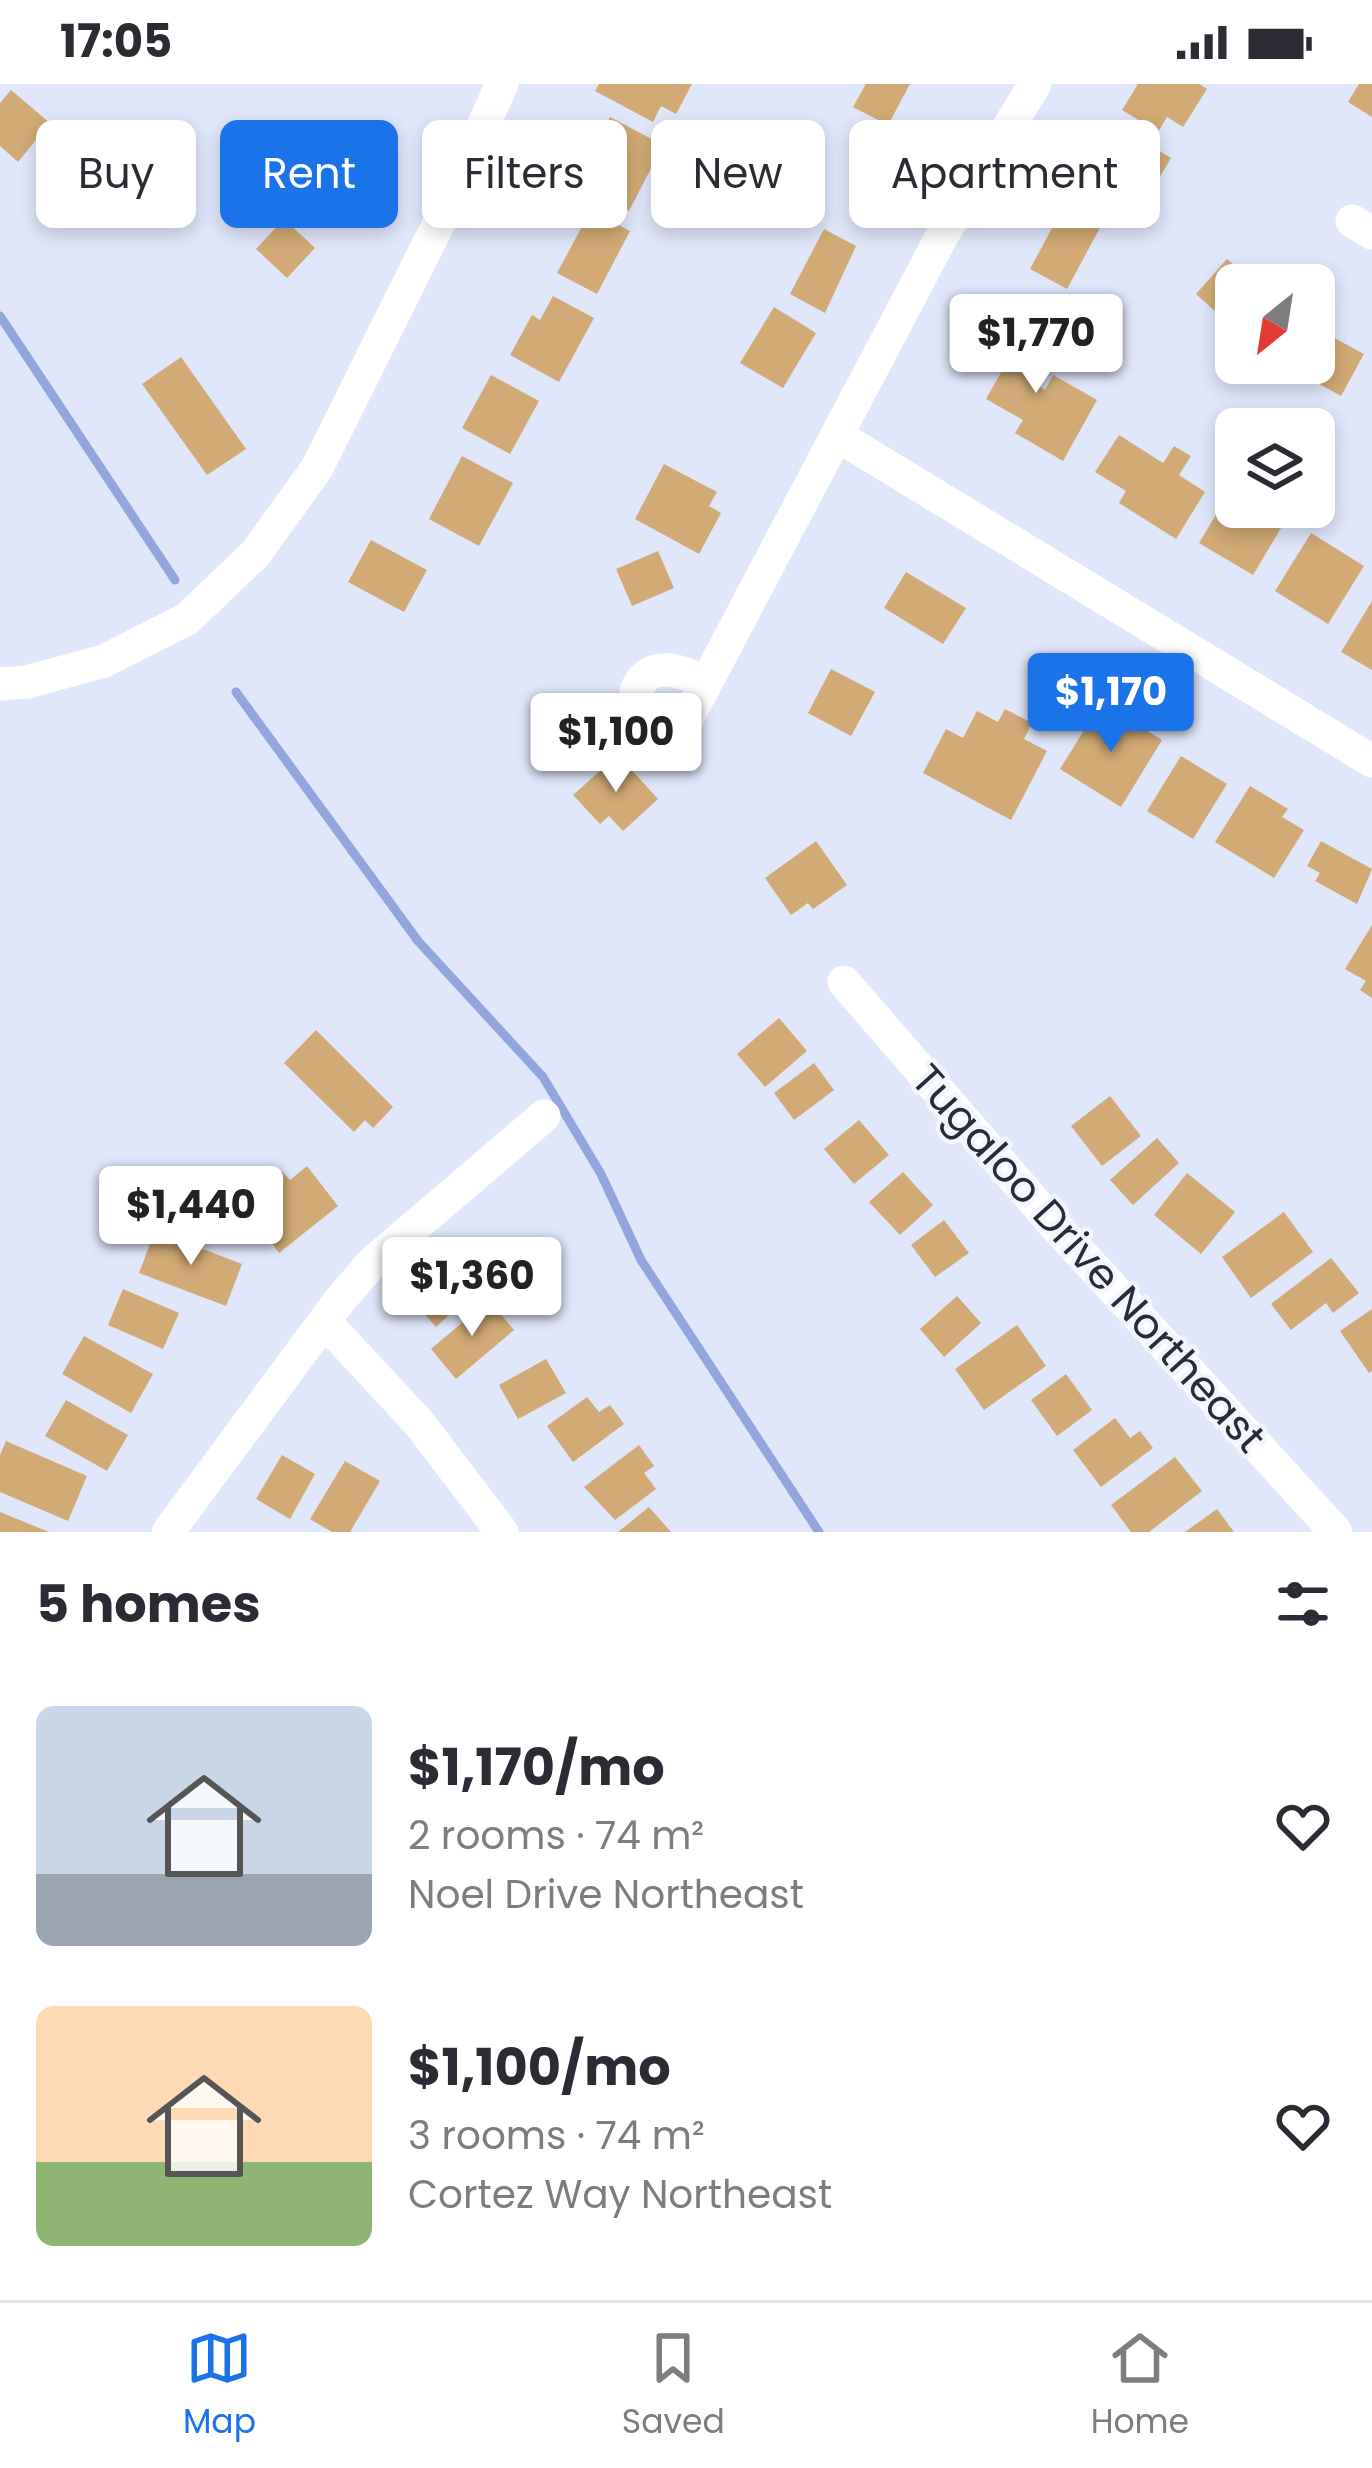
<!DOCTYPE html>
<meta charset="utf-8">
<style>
body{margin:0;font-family:Poppins,sans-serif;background:#f2f2f3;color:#2b2b33;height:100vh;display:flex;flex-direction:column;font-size:45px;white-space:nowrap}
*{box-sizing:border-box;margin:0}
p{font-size:39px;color:#7c7c81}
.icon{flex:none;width:66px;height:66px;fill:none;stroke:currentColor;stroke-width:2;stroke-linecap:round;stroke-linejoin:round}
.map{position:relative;height:1448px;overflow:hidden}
.details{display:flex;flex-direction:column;background:#fff;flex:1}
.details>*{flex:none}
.banner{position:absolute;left:36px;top:36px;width:1302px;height:108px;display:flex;gap:24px}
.needle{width:78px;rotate:210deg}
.controls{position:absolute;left:1215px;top:180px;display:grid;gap:24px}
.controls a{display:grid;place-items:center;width:120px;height:120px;border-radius:18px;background:#fff;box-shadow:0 6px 18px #0003;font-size:60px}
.price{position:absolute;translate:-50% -102px;padding:0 27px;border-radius:12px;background:#fff;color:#222;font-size:39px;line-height:78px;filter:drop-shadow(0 3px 6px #0008)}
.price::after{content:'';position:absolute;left:50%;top:72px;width:36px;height:27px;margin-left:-18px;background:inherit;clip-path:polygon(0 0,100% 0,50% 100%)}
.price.current{background:#1a73e8;color:#fff}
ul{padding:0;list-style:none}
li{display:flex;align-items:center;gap:36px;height:300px;padding:0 36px}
li span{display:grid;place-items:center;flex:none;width:336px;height:240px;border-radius:18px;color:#555}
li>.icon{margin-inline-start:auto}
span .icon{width:144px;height:144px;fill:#fffc;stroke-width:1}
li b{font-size:51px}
h2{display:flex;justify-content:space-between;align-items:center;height:144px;padding:0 36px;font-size:51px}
.pill{padding:0 42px;border-radius:18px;background:#fff;box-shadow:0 6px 18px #0003;font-size:42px;line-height:108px}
.pill.current{background:#1a73e8;color:#fff}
.status{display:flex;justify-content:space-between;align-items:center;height:84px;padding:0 60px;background:#fff;direction:ltr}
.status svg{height:33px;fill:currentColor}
.dock{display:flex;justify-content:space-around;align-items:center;height:168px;border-top:3px solid #e1e1e2;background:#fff;font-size:33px;color:#7c7c81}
.dock a{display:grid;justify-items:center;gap:6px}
.dock .current{color:#1a73e8}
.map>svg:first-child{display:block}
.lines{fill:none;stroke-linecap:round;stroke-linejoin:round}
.stream{stroke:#93a5dd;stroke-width:9}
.building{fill:#d1aa75}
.street{stroke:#fff;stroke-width:33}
.labels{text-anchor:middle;stroke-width:9;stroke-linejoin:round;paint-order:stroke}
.street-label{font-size:42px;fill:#272c38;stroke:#f2f5fc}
</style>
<div class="status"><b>17:05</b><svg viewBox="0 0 49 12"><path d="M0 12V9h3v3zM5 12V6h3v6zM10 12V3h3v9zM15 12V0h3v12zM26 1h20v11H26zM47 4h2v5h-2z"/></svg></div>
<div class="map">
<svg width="1372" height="1448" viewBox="0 0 1372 1448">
<rect width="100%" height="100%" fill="#e0e7fb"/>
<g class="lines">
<!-- stream -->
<g class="stream">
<path d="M0,232l175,264"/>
<path d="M236,608l182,249 125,136 58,97 40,86 178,272"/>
</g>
</g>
<!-- building -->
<g class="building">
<path d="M599,0h93l-16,30 -15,-8 -8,16 -58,-31z"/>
<path d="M866,0h44l-22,41 -35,-18z"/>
<path d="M1138,0h61l8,5 -24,38 -16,-10 -9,15 -36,-22z"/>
<path d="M1359,0h13v33l-24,-15z"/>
<path d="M11,6l39,33 -32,39 -18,-16v-43z"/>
<path d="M610,33l53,28 -34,66 -53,-27z"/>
<path d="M1113,38l58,36 -18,30 -18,-12 -18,30 -40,-26z"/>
<path d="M1065,120l37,20 -35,65 -37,-20z"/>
<path d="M591,126l39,21 -33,63 -40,-21z"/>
<path d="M284,135l31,29 -28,30 -31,-29z"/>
<path d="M824,145l32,17 -31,67 -35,-19z"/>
<path d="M1227,175l30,26h-21v45l-40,-36z"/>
<path d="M553,212l41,22 -35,64 -49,-27 22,-40 8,5z"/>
<path d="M774,223l42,26 -33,55 -43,-25z"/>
<path d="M1003,241l41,24 -16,30 17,11 8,-15 44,25 -34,61 -48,-28 8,-13 -37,-21 17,-30 -19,-11z"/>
<path d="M1314,243l50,27 -23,42 -59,-33h32z"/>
<path d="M181,273l65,92 -39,26 -65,-91z"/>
<path d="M491,291l48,26 -29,53 -48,-26z"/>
<path d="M1119,351l44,28 11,-17 17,10 -12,19 26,17 -29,47 -57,-36 7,-12 -31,-19z"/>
<path d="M462,372l51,27 -34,63 -50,-27z"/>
<path d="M664,380l53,28 -8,14 12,7 -22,41 -64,-35z"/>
<path d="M1233,402l3,21h32l19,11 -34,57 -54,-32z"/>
<path d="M1311,449l53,33 -36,58 -53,-33z"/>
<path d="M371,456l56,30 -23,42 -56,-30z"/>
<path d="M658,467l16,37 -42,18 -16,-37z"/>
<path d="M906,488l60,36 -23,36 -59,-36z"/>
<path d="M1372,517v69l-31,-18z"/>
<path d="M831,585l44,23 -24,44 -43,-23z"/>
<path d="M1101,619l61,37 -41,67 -61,-38z"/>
<path d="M1005,625l27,14 -8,16 23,12 -36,69 -88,-47 23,-44 17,9 14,-27 21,11z"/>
<path d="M618,671l40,44 -35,32 -14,-15 -9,8 -27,-29z"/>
<path d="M1181,672l46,28 -34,55 -46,-28z"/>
<path d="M1250,702l38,23 -6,8 22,13 -30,48 -59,-36z"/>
<path d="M816,757l31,44 -34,24 -5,-6 -17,12 -26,-37z"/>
<path d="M1321,757l51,28 -15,35 -42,-23 5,-8 -13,-7z"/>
<path d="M1372,841v73l-12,-8 6,-9 -21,-12z"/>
<path d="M779,934l28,33 -42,36 -28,-33z"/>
<path d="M316,946l77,77 -20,21 -8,-8 -11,12 -70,-69z"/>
<path d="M814,979l20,27 -40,30 -20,-27z"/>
<path d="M1110,1012l31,40 -39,30 -31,-40z"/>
<path d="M859,1036l30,35 -35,29 -30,-35z"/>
<path d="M1157,1054l22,25 -46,42 -23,-25z"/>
<path d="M307,1082l31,40 -59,47 -21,-28 9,-7 -17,-22 32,-25 8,9z"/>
<path d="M903,1088l30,33 -33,30 -31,-33z"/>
<path d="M1187,1089l48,39 -34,42 -47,-39z"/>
<path d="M1284,1128l29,40 -62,46 -29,-41z"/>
<path d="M944,1136l25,33 -34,24 -24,-32z"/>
<path d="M155,1147l87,33 -16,42 -87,-33z"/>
<path d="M1331,1174l28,35 -26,20 -7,-10 -35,27 -20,-26z"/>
<path d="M453,1177l12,13 8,-7 13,14 -50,46 -24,-27z"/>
<path d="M123,1205l56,24 -16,36 -55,-24z"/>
<path d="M957,1212l24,27 -37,34 -24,-28z"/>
<path d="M489,1216l25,30 -58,49 -25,-30z"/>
<path d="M1372,1225v62l-3,2 -29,-42z"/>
<path d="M1017,1241l29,41 -62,44 -29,-41z"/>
<path d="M84,1252l69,38 -22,39 -69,-39z"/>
<path d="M546,1275l20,34 -48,26 -19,-34z"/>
<path d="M1066,1290l26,36 -35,26 -26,-36z"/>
<path d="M587,1313l12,15 11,-7 14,19 -51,38 -26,-36z"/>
<path d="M66,1316l62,35 -21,36 -62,-35z"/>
<path d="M1115,1334l15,20 10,-7 13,17 -52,39 -28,-37z"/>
<path d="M6,1357l81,35 -19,45 -68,-29v-37z"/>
<path d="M639,1361l15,21 -10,7 12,16 -41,31 -31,-33z"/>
<path d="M282,1371l33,19 -25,45 -34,-20z"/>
<path d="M1175,1373l27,34 -53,41h-18l-20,-27z"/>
<path d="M345,1377l35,20 -30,51h-18l-22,-13z"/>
<path d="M649,1423l22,25h-53z"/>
<path d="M1217,1425l17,23h-49z"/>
<path d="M0,1428l49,20h-49z"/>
</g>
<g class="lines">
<!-- street -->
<g class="street">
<path d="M1352,137l20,12"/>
<path d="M838,352l534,325"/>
<path d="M705,599c-48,-27 -78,-12 -70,45l20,14 16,-2 16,-21 256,-485 92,-150"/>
<path d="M0,600l27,-2 77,-21 83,-42 69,-66 61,-85 124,-249 61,-135"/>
<path d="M844,898l207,239 285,311"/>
<path d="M325,1238l94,101 83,109"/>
<path d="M168,1448l172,-232 33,-38 171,-146"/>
</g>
</g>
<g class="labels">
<!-- street labels -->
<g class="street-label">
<text transform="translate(1089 1174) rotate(48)" y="15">Tugaloo Drive Northeast</text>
</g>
</g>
</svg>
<div class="controls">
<a><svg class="needle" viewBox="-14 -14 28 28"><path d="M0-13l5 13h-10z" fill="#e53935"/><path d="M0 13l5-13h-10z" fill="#7c7c81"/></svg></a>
<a><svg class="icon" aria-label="layers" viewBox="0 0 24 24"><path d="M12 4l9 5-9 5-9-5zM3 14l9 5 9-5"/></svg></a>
</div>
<b class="price" style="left:1036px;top:312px">$1,770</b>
<b class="price current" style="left:1111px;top:671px">$1,170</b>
<b class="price" style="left:616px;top:711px">$1,100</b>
<b class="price" style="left:191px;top:1184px">$1,440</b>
<b class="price" style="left:472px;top:1255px">$1,360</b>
<div class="banner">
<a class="pill">Buy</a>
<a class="pill current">Rent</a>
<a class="pill">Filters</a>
<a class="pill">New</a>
<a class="pill">Apartment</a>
</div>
</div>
<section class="details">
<h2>5 homes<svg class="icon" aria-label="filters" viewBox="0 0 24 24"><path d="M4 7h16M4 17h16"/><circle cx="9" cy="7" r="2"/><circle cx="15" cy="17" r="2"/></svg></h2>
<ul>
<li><span style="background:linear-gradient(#c9d6e8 70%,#9aa5b1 0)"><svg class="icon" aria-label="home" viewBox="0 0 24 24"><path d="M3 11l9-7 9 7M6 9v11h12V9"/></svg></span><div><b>$1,170/mo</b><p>2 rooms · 74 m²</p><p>Noel Drive Northeast</p></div><svg class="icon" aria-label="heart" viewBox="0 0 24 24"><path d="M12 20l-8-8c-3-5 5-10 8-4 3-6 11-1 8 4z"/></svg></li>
<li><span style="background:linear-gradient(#ffd9b3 65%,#8fb573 0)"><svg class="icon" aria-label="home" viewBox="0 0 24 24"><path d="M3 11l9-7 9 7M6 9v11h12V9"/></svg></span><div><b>$1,100/mo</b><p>3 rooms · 74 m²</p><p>Cortez Way Northeast</p></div><svg class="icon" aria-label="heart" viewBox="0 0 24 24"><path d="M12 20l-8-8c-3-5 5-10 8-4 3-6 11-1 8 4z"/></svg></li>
</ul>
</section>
<nav class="dock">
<a class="current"><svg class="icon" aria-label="map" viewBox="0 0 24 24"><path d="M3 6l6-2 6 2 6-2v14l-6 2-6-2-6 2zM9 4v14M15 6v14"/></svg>Map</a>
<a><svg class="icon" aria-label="saved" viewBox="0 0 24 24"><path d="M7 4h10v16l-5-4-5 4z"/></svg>Saved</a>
<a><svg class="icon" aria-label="home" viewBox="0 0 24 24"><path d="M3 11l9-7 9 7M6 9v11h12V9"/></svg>Home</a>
</nav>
